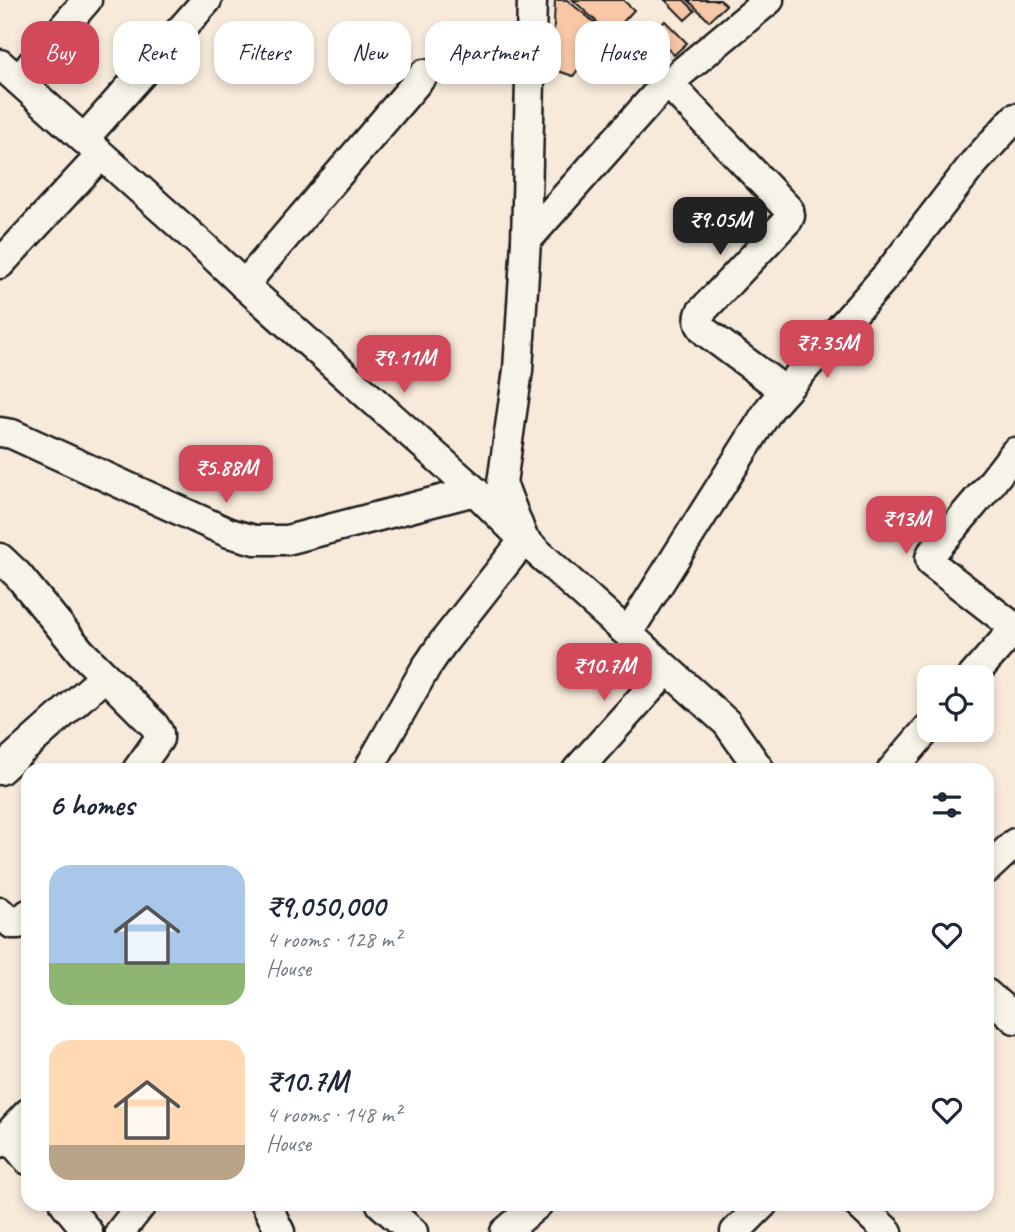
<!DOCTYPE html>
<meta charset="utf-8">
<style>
body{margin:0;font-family:Caveat,sans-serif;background:#f2f2f3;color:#1f2937;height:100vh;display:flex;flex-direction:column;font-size:26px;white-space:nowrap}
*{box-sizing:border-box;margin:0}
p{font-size:23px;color:#747a83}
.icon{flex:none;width:38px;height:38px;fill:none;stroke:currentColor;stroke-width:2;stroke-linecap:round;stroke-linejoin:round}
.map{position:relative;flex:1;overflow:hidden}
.panel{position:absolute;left:21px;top:763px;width:973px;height:448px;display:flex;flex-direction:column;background:#fff;border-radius:21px;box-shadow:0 4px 10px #0003}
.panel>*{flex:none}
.banner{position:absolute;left:21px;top:21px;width:973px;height:63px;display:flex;gap:14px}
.fabs{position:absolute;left:917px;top:665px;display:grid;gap:14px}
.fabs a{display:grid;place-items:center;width:77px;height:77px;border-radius:14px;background:#fff;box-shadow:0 4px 10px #0003;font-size:35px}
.price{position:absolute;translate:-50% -60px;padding:0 16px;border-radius:14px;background:#d1495b;color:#fff;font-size:23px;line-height:46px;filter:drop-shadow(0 2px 4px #0008)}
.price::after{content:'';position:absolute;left:50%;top:42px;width:21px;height:16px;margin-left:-10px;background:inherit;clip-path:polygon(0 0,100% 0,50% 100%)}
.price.active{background:#222;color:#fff}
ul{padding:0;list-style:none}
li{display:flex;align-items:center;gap:21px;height:175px;padding:0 28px}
li span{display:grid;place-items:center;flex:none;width:196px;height:140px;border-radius:21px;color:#555}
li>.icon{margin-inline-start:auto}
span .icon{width:84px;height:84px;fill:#fffc;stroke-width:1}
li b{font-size:30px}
h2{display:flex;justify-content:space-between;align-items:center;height:84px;padding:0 28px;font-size:30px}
.tag{padding:0 24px;border-radius:21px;background:#fff;box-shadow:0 4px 10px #0003;font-size:24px;line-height:63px}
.tag.active{background:#d1495b;color:#fff}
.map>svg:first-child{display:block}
.building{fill:#f7c7a6;stroke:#1c1c1c;stroke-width:2}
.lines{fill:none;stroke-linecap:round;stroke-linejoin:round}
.street-casing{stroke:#1c1c1c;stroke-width:33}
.street{stroke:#f7f3e8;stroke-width:28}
</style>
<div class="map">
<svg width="1015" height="1232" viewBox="0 0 1015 1232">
<rect width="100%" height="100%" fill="#f7eadb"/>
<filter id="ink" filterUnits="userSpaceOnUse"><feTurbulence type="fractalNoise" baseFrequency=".0143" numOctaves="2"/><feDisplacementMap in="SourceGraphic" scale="14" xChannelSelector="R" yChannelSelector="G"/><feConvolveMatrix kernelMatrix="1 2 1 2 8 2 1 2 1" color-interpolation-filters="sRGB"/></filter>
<g filter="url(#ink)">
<!-- building -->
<g class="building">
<path d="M555,0h12l40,33 -34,43 -21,-7z"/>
<path d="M573,0h50l11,10 -23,25z"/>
<path d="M665,0h19l11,11 -10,9z"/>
<path d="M688,0h32l6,5 -17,16z"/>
<path d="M665,21l22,22 -13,12 -22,-22z"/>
</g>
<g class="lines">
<!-- street casing -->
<g class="street-casing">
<g id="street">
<path d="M0,64l202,181 42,40 231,206 49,49 203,183 33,47"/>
<path d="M18,80l69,-80"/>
<path d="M668,83l121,127 1,6 -2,4 -87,92c-4,10 -1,14 6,21l78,58"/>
<path d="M84,139l123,-139"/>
<path d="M526,241l134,-151 109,-90"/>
<path d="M0,264l101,-109"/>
<path d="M244,285l180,-211"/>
<path d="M0,432l12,2 217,99 26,7h32l188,-49"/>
<path d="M0,558l18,17 63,77 73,73 5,8v6l-22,31"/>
<path d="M628,633l142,-225 117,-133 86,-111 42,-46"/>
<path d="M972,677l43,-49 -84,-65 -1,-5 2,-5 57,-67 26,-34"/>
<path d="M0,770l105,-94"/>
<path d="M368,770l57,-101 17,-25 82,-104 -22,-57 16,-113 8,-129 6,-241"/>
<path d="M577,770l90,-100"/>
<path d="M892,770l37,-43"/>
<path d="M987,869l28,-26"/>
<path d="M0,912l12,12h6l10,-10"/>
<path d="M987,994l28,25"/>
<path d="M7,1135l21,25"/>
<path d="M0,1143l28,-30"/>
<path d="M65,1204l23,28"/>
<path d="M266,1204l14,28"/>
<path d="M381,1204l32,28"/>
<path d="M858,1204l30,28"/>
<path d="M120,1232l22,-28"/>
<path d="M505,1232l33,-28"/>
<path d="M735,1232l28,-28"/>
</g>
</g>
<!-- street -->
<use href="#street" class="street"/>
</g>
</g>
</svg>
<div class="fabs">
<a><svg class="icon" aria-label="locate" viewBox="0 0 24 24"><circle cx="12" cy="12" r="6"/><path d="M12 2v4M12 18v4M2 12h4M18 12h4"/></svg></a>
</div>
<b class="price active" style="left:720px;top:257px">₹9.05M</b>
<b class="price" style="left:827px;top:380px">₹7.35M</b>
<b class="price" style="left:404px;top:395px">₹9.11M</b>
<b class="price" style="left:226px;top:505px">₹5.88M</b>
<b class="price" style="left:906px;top:556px">₹13M</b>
<b class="price" style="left:604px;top:703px">₹10.7M</b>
<div class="banner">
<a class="tag active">Buy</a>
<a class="tag">Rent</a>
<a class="tag">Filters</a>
<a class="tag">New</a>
<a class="tag">Apartment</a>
<a class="tag">House</a>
</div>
<section class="panel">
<h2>6 homes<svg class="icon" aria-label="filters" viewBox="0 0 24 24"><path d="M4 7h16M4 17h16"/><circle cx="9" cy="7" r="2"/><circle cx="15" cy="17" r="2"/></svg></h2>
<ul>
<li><span style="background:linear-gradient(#a9c7e8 70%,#8fb573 0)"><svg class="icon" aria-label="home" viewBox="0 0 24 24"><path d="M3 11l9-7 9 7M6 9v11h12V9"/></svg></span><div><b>₹9,050,000</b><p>4 rooms · 128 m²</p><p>House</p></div><svg class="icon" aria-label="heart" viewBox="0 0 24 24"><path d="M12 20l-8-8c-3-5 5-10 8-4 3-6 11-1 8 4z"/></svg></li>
<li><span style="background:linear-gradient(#ffd9b3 75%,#b9a48a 0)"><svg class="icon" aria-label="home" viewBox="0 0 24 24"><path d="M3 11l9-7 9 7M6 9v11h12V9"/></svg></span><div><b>₹10.7M</b><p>4 rooms · 148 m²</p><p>House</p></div><svg class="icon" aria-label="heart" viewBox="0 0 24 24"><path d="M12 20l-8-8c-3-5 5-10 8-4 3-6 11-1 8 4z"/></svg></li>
</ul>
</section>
</div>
